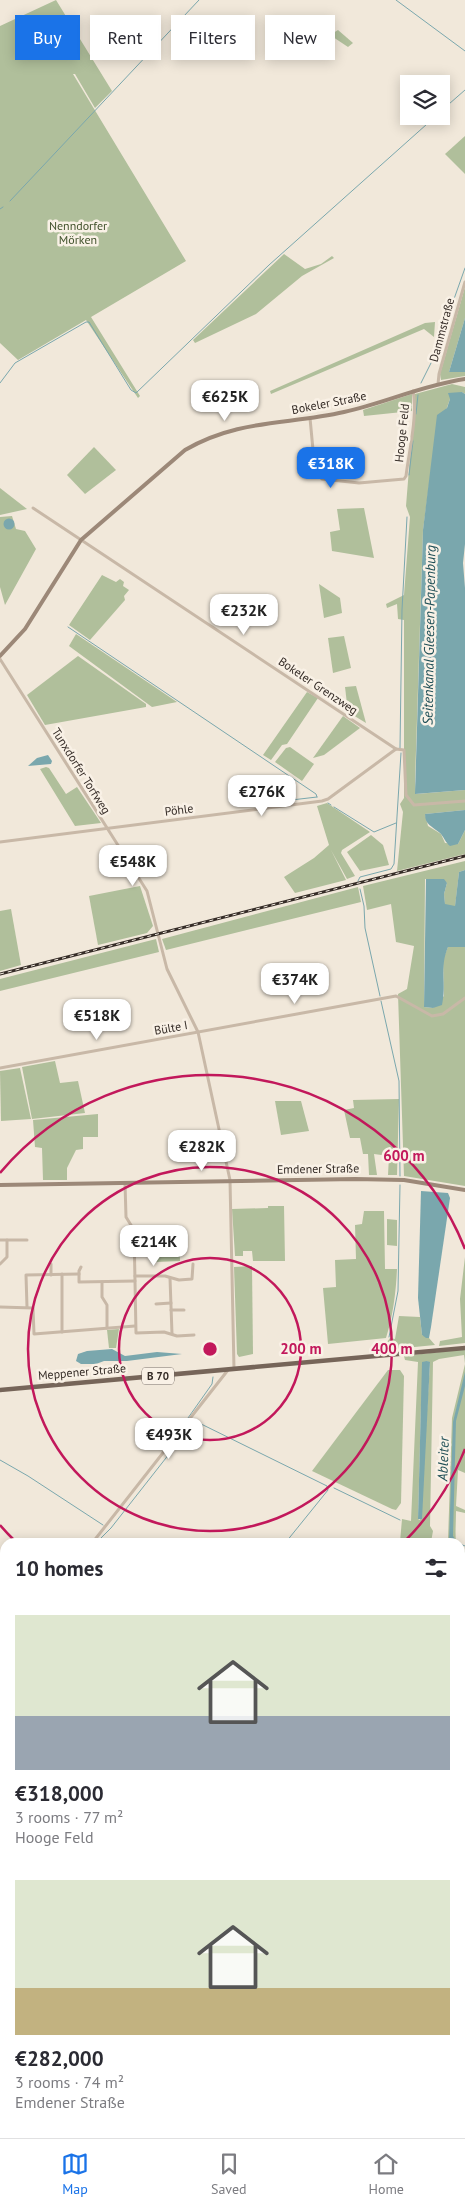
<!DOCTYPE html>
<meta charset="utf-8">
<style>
body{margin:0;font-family:"PT Sans",sans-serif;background:#f7f7f7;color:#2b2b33;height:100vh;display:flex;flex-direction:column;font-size:19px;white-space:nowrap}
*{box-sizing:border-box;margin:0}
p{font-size:16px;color:#7c7c81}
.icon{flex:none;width:28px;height:28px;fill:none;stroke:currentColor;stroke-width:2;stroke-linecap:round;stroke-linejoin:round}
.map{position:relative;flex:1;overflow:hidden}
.sheet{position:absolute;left:0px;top:1538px;width:465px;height:601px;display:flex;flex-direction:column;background:#fff;border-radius:15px 15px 0 0;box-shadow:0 2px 12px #0003}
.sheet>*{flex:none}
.top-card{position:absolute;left:15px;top:15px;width:435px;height:45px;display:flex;gap:10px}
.buttons{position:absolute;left:400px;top:75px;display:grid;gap:10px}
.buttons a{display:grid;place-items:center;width:50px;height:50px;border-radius:0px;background:#fff;box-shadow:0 2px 12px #0003;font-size:25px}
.price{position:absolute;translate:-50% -42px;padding:0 11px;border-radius:10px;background:#fff;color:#222;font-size:16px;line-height:32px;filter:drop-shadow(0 1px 2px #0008)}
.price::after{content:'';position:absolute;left:50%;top:30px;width:15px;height:11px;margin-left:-8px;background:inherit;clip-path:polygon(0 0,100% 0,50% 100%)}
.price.selected{background:#1a73e8;color:#fff}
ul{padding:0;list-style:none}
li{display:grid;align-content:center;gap:10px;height:265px;padding:0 15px}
li span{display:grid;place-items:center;height:155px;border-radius:0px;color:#555}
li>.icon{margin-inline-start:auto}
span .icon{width:90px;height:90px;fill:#fffc;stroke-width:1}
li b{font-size:21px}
h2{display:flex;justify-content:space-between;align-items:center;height:60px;padding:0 15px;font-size:21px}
.chip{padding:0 18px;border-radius:0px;background:#fff;box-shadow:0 2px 12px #0003;font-size:18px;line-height:45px}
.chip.selected{background:#1a73e8;color:#fff}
.tabs{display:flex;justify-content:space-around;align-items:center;height:70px;border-top:1px solid #e1e1e2;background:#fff;font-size:14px;color:#7c7c81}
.tabs a{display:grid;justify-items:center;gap:2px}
.tabs .selected{color:#1a73e8}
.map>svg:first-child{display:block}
.green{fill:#b0bf9b;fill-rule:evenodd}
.water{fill:#7aa7ad}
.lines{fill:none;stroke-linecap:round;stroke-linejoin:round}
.stream{stroke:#7aa7ad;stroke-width:1}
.street{stroke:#c8b8a7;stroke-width:3}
.secondary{stroke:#9c8878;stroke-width:4}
.primary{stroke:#766559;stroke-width:4.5}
.rail-casing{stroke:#352c27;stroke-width:3}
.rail{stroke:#f9f1e6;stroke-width:1;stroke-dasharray:4;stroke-linecap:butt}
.ring{fill:none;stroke:#c2185b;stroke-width:2.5}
.labels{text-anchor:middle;stroke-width:5;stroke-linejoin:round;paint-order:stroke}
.shield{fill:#f9f1e6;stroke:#706760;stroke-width:1}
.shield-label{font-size:11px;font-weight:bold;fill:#352c27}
.park-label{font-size:12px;fill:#41522c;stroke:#f9f1e6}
.street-label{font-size:12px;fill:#352c27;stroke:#f9f1e6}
.water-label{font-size:14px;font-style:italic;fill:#1e4e55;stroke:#f9f1e6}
.centre{fill:#c2185b;stroke:#f9f1e6;stroke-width:2.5}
.ring-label{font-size:15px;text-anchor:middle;font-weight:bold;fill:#c2185b;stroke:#f9f1e6;stroke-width:5;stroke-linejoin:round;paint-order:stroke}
</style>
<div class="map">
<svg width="465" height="2138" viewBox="0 0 465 2138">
<rect width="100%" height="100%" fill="#f1e8da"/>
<!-- green -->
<g class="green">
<path d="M56,0l56,91 -17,17 -20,-34h-2l113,187 -95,56 49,79 -2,2 -52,-78 -68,40 -18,-17v-317z"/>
<path d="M338,30l15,13 -5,4 -18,-12z"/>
<path d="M465,136v38l-20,-20z"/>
<path d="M284,254l21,15 16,-5 11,-8 2,2 -32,18 -46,38 -61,29 -2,-3z"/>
<path d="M465,287v31l-16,54h16v4l-24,4 -1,-6z"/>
<path d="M435,322l-1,15 -10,-8 -153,65 -1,-3 155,-68z"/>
<path d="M452,384l13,3v7l-3,-2 -12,7 -15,42 -12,89 -8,252 1,12 49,-4v20l-40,4 3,12 13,8 4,9 13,1 7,-14v24l-68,17 6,-59 -3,-8 4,-6v-178l-6,-1 -1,-15 -10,4 -1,-4 18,-9 6,-78 -4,-11 9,-112z"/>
<path d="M412,394v17l-48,5 -1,-6z"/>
<path d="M94,447l22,23 -31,24 -18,-19z"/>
<path d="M0,488l27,21 -27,6z"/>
<path d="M364,508l10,50 -42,-7 -2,-19 10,-2 -3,-21z"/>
<path d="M12,516l4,13 9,2 11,18 -31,56 -5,-18v-70z"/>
<path d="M102,575l14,7 4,-3 4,3 -1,4 6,4 -5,6 1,4 -35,40 -21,-15z"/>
<path d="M319,584l21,14 2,15 -18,5z"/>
<path d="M76,634l101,68 -25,5 -83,-61z"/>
<path d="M344,636l7,32 -18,5 -5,-35z"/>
<path d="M78,656l68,48v3l-101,18 -18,-30z"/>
<path d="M356,686l10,37 -18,-11 -3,-25z"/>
<path d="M307,692l11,6 -31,46 -5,1 -11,15 -8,-5z"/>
<path d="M343,716l17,12 -36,27 -11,3z"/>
<path d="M290,747l24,17 -12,17 -27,-19 11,-14z"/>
<path d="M46,767l3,1 17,26 11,-7 24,36 -26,3 -35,-57z"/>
<path d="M327,803l43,29 -28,18 -1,3 14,23 -8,3 -16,-29 15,30 -51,13 -11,-16 30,-19 15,-13 -12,-39z"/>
<path d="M371,835l12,10 6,20 -29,6 -13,-19z"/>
<path d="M465,861v9l-6,2 -4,35 -10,-2 -1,-11 3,-11 -9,-4h-13l-1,128 9,1 11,-12 -1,-37 5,-12h17v239l-61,-10 -6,-182 9,-5 7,-43 -18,-4 -5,-38 -24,6 -4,-24z"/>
<path d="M140,886l13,40 -6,7 -49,12 -9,-49z"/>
<path d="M358,887l3,15 -195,48 -4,-11z"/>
<path d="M11,909l10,56 -21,6v-60z"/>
<path d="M156,939l3,13 -159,39v-12z"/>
<path d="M55,1061l5,22 18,-2 7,32 -53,6 -10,-52z"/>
<path d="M20,1068l11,51 -30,2 -1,-50z"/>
<path d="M399,1099l-2,76h-9l1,-19 -15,-2 3,21h-8l-1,-21h-5l-3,-16h-10l-6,-28 10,-2 -1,-8z"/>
<path d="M301,1101l8,30 -28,4 -6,-34z"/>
<path d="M98,1114v23h-15v12l-7,1 -9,18v12h-24l-1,-32 -7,-1 -2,-27z"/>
<path d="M268,1206h16l1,55h-32l-1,-10h-9v5h-8l-3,-47 36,-1z"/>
<path d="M364,1211h20l1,58h12c-1,23 -4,47 -11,69l-58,6 -5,-56 13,-1 -1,-27 21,-1 -1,-34 7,-1z"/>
<path d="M387,1219l10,1v26l-10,-1z"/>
<path d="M156,1226l23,1 1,34 -24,1z"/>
<path d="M465,1257v86l-26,3 1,-5 22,-4 -2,-38z"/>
<path d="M252,1266l1,88 -14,3 -2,-3 -3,-87z"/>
<path d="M399,1316l21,1 2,18 7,3 6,7 -41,4 -9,-4 5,-7 5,1z"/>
<path d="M119,1329l-3,19h-7l-2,-18z"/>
<path d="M465,1349v124l-7,-3 -2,36 9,4v3l-9,-2c0,11 -1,23 0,31h-10l-5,-2 7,1 4,-123 13,-54 -1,-9 -25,4 -6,3 -3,164 3,5 -2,11h-31l2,-23 9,2 7,-159 -13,-2 -1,-4zM427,1361l3,2 -10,157 -2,-1 3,-114z"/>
<path d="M388,1370h12l4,6 -3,127 -5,7 -4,-1 -80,-38z"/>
<path d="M460,1547l5,4v92l-5,9z"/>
<path d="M5,1661v92l-5,-3v-82z"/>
<path d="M0,1753l5,3v44l-5,6z"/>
<path d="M460,2122l5,4v12h-48l4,-4h39z"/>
<path d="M194,2134h32l-2,4h-26z"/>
<path d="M236,2134h25l-2,4h-25z"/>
</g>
<!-- water -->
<g class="water">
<path d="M465,318v54h-16z"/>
<path d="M462,392l3,2v150l-2,19 2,25v202l-50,4 8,-264 14,-115 10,-7 3,-9 -2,-6z"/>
<circle cx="9" cy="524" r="5.5"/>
<path d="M48,755l4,6 -1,3 -23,2 9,-8z"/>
<path d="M465,810v20l-7,14 -8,2c-5,-4 -6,-9 -10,-13 -8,-7 -15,-8 -15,-19z"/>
<path d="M465,870v77h-17c-9,21 -1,37 -6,58l-9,3 -9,-1 2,-128h18l3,4 -3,11 1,10 10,2 4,-34z"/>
<path d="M421,1191l27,2 2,5 -19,129 -2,11h-3l-4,-3 -4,-37z"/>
<path d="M112,1349l13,7 32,-4 25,2 -55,7h-23l-8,3h-15l-5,-3 2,-7 9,-3z"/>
<path d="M427,1361l3,1 -8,157h-4l4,-157z"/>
<path d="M465,1372v14l-9,35 -3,115 3,5 -7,1 4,-120z"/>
</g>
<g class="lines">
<!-- stream -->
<g class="stream">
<path d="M396,0l69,51"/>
<path d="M441,111l24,-21"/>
<path d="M10,201l189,-201"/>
<path d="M0,209l3,-2"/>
<path d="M0,383l15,-20 71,-41h3l42,68 5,3 133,-128 167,-149"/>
<path d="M421,383l11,-22 33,-93"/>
<path d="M416,414l2,-19"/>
<path d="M409,475l4,-34"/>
<path d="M68,627l248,167 1,3"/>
<path d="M400,748l2,-138 5,-93"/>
<path d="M283,801l34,-4"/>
<path d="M328,803l3,2"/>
<path d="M334,807l40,25 22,-9"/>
<path d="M358,881l2,-4 31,-8 3,-5 7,-111"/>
<path d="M360,889l4,17 1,22 15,68"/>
<path d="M381,1001l18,80 1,95"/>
<path d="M389,1337l9,-46 2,-106"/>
<path d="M188,1418l24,-34 1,-7"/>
<path d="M195,1421l132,65 1,4 -42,52"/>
<path d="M0,1460l28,16 75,49"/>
<path d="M334,1488l66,32"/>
<path d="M97,1542l14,-14 84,-107 -3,-1"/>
<path d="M460,1544l5,2"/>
<path d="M460,1721l5,4"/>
<path d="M0,1751l5,3"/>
<path d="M0,1908l5,-6"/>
<path d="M0,2133l6,5"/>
<path d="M266,2138l2,-4"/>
</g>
<!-- street -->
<g class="street">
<path d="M438,384l1,-10 26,-92"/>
<path d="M310,418l5,53 7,8 37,4 45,-4 2,-3c3,-25 12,-61 7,-85"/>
<path d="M33,508l363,241"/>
<path d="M0,659l147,232 20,78 31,63 32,148 4,189"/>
<path d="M0,842l322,-41 6,-2 68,-50 8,1 2,45 8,10 51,-4"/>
<path d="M0,1068l396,-72 36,20 11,-2 22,-16"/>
<path d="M125,1183l1,34 8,13 2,103 28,-1 13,4 17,-1"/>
<path d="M0,1240h27"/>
<path d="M135,1247h19"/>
<path d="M0,1264l7,-7v-17"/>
<path d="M51,1264v11"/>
<path d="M81,1267l-2,4v11l56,-1"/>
<path d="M62,1274v58"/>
<path d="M135,1276h30l14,4 13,-1 1,-15"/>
<path d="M170,1278l2,56"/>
<path d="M102,1282v15l5,8v23"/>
<path d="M156,1304l15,-1"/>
<path d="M0,1307l33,1 1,26 101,-8"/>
<path d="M27,1307l-1,-32 53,-1"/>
<path d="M171,1310h13"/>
<path d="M93,1542l135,-172"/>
<path d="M0,1606l5,3"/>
<path d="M460,1655l5,-9"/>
<path d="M0,1662l5,-6"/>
<path d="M460,1912l5,4"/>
<path d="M0,1914l5,-6"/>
<path d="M0,1917l5,4"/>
</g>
<!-- secondary -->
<g class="secondary">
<path d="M0,656l25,-27 56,-89 104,-90c53,-31 102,-25 159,-38 41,-9 79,-27 121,-33"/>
<path d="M0,1185l355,-6 49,1 61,10"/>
</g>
<!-- primary -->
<path class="primary" d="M0,1390l465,-42"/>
<!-- rail casing -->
<g class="rail-casing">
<path id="rail" d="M0,974l465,-118"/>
</g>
<!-- rail -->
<use href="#rail" class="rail"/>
</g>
<!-- distance rings -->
<g class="ring">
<circle cx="210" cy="1349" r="91"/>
<circle cx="210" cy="1349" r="182"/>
<path d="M465 1449A274 274 0 0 1 405 1541M15 1541A274 274 0 0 1 0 1525M0 1173A274 274 0 0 1 465 1249"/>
</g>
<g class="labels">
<!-- shield labels -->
<rect class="shield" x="142" y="1367.5" width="32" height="17" rx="4"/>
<g class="shield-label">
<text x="158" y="1380">B 70</text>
</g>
<!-- park labels -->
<g class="park-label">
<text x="78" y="230">Nenndorfer<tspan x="78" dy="14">Mörken</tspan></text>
</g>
<!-- street labels -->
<g class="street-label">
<text transform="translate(442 330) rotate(-75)" y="4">Dammstraße</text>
<text transform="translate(329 403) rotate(-11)" y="4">Bokeler Straße</text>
<text transform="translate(402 433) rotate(-84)" y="4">Hooge Feld</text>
<text transform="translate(318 686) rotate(34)" y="4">Bokeler Grenzweg</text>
<text transform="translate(81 771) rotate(58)" y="4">Tunxdorfer Torfweg</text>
<text transform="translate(179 810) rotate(-7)" y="4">Pöhle</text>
<text transform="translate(171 1028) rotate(-10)" y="4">Bülte I</text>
<text transform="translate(318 1169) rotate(-1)" y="4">Emdener Straße</text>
<text transform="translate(82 1372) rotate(-5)" y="4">Meppener Straße</text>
</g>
<!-- water labels -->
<g class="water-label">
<text transform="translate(429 635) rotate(-89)" y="5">Seitenkanal Gleesen-Papenburg</text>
<text transform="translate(443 1459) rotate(-88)" y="5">Ableiter</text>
</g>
</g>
<circle cx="210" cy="1349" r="8" class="centre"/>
<g class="ring-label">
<text x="404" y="1161">600 m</text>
<text x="301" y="1354">200 m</text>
<text x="392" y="1354">400 m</text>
</g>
</svg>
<div class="buttons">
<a><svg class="icon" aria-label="layers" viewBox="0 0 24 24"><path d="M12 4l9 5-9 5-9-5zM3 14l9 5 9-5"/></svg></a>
</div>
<b class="price" style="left:225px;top:422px">€625K</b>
<b class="price selected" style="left:331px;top:489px">€318K</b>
<b class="price" style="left:244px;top:636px">€232K</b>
<b class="price" style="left:262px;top:817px">€276K</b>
<b class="price" style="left:133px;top:887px">€548K</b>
<b class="price" style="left:295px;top:1005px">€374K</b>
<b class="price" style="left:97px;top:1041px">€518K</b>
<b class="price" style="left:202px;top:1172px">€282K</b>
<b class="price" style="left:154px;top:1267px">€214K</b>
<b class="price" style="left:169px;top:1460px">€493K</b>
<div class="top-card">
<a class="chip selected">Buy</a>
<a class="chip">Rent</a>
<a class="chip">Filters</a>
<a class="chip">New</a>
</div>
<section class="sheet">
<h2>10 homes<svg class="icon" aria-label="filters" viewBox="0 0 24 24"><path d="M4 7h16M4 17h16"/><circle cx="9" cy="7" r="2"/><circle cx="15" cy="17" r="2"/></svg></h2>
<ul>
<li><span style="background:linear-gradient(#dfe7d0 65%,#9aa5b1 0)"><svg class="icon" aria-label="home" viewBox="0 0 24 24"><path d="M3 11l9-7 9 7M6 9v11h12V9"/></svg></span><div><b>€318,000</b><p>3 rooms · 77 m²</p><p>Hooge Feld</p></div></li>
<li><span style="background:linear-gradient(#dfe7d0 70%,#c2b280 0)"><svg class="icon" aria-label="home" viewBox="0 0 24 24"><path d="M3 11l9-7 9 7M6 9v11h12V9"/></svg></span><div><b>€282,000</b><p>3 rooms · 74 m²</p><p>Emdener Straße</p></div></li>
</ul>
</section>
</div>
<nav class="tabs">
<a class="selected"><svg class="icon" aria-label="map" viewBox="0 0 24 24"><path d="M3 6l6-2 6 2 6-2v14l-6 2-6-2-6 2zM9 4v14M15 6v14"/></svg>Map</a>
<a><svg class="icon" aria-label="saved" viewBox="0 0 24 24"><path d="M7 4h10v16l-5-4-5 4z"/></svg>Saved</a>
<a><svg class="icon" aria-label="home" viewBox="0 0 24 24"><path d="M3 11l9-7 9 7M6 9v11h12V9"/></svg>Home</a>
</nav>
